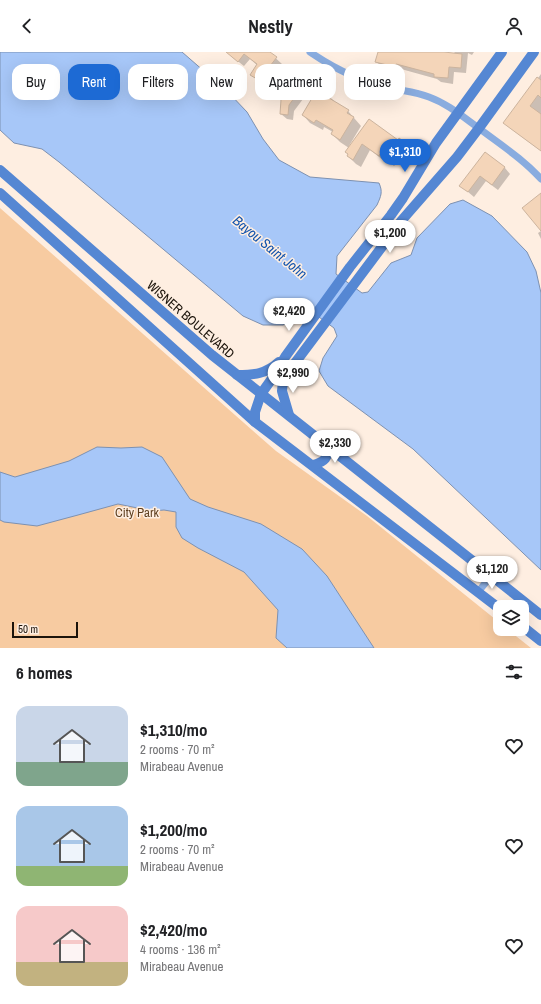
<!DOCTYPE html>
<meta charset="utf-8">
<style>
body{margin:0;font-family:"Archivo Narrow",sans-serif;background:#f6f6f6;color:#202124;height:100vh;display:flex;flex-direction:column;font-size:15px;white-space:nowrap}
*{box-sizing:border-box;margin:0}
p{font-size:13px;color:#757577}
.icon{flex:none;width:22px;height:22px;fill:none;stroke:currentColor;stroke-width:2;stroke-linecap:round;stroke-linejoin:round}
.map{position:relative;height:596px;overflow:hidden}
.drawer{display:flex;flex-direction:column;background:#fff;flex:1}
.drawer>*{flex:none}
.guide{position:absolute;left:12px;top:12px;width:517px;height:36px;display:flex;gap:8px}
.buttons{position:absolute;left:493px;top:548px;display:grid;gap:8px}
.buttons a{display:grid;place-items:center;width:36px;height:36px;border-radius:8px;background:#fff;box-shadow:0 4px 16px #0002;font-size:20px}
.scale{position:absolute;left:12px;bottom:10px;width:66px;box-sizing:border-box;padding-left:4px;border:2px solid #1c140b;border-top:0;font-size:11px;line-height:14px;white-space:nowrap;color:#1c140b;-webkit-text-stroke:3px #feeee1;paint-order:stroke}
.price{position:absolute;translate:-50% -34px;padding:0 9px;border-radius:14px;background:#fff;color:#222;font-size:13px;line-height:26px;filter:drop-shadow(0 1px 2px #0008)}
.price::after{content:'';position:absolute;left:50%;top:24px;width:12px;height:9px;margin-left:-6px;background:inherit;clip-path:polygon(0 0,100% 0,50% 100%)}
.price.selected{background:#1d6ad4;color:#fff}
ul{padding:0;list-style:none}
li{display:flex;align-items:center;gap:12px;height:100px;padding:0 16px}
li span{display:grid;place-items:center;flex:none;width:112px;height:80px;border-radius:12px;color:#555}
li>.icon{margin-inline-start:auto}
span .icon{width:48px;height:48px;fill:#fffc;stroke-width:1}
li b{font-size:17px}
h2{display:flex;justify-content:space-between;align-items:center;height:48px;padding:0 16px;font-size:17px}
.tag{padding:0 14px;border-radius:12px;background:#fff;box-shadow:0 4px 16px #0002;font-size:14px;line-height:36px}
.tag.selected{background:#1d6ad4;color:#fff}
header{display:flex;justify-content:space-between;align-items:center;height:52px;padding:0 16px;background:#fff;font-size:18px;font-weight:700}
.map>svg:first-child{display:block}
.green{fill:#f7cba1}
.water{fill:#a7c7f8;stroke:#7d91b1}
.shadow{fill:#0003}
.building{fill:#f4d5b9;stroke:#ccb49e}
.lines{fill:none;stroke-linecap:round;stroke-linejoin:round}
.street{stroke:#89acdf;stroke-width:7}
.secondary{stroke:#5587d3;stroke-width:10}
.labels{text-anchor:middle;stroke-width:3;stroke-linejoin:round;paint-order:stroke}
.street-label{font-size:13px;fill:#1c140b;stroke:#feeee1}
.park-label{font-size:13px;fill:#5e3f1f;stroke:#feeee1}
.water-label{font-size:14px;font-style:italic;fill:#1153ad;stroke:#feeee1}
</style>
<header><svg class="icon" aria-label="back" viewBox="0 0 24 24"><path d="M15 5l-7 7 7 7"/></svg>Nestly<svg class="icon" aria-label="person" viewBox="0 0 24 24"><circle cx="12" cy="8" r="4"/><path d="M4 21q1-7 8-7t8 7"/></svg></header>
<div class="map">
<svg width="541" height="596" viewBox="0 0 541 596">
<rect width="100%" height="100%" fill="#feeee1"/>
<!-- green -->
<path class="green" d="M0,156l276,243 91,65 133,107v6h7l24,19h-531z"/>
<!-- water -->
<g class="water">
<path d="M0,0h182l46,40 19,20 16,27 16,21 31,17 69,6c4,9 2,13 -2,22l-40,51 -1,18 26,19 6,-1 23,-29 20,-8 6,-17 33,-34 13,-4 29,16 35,36 9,19 5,22v277l-128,-121 -85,-63 -9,-15 4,-13 14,-22 -3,-8 -26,-19 -9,8 -16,8h-20l-20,-9 -184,-154 -17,-13 -28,-6 -14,-13z"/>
<path d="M97,395l24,1 21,-1 20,10 28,42 18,8 53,17 41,25 25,27 47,72h-87l-11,-10 2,-28 -34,-38 -46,-24 -16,-10 -6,-11v-15l-12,-2 -12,1 -34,-7 -40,11 -41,11 -33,-4 -4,-2v-48l15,5 54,-16z"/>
</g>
<!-- shadow -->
<g class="shadow">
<path d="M226,0h43l13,12 -6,8 18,13 5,-6 8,4 5,6 -5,7 -1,-1 -12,16 -1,9 -6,-1 -6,-5 1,-13 -11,-13 -14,-8 -5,-5 5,-10 -7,-6 -6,7z"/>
<path d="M379,0h61l13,2 2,-2h19l-2,3 -4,-2 -2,20 -12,-1 -1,12 -12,-2 -4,-3 -36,-10v3l-19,-5 -6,-6z"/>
<path d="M541,22v77l-31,-23 -5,-5z"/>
<path d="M330,45l7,7 11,7 13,15 -12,20 1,1 19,-27 29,21 11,5 8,8 -10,13 -8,-6 -5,5 -6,-5 -1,2 -17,-13 -9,17 -5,-3 -8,-8 1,-8 -9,-6 -8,-8 1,-2 -9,-5 -1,3 -13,-7 -7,-8z"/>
<path d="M485,101l20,15 5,6 -12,16 -12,-9 -12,16 -13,-11z"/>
<path d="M541,179v8l-3,-6z"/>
</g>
<!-- building -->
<g class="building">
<path d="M226,0h44l7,5 -7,9 24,18 5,-7 8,6 -6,8 -1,-1 -11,15 -1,10 -8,-1 1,-14 -13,-10 3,-3 -21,-12 7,-11 -13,-10 -6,8z"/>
<path d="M378,0h66l18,2 -1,14 -12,-1 -1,11 -14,-1v-3l-38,-10 -1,3 -20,-5z"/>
<path d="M537,25l4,3v18l-3,-3 -8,11 11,8v37l-38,-28z"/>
<path d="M318,36l12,8 -1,2 20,12 -2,3 7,4 -14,23 -9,-6 2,-4 -17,-10 -2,3 -12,-8z"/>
<path d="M369,67l29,21 1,-2 11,8 -11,15 -9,-7 -4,5 -6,-5 -1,2 -17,-12 -9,16 -6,-4 1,-2 -3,-2z"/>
<path d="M485,100l20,15 -13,18 -12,-9 -12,16 -9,-6z"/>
<path d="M541,141v38l-19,-23z"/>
</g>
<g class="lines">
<!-- street -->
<g class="street">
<path d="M310,0c25,17 51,30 80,36 13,3 26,4 39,9 19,7 34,20 51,32 21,16 43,30 61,50"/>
<path d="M478,540l13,-16"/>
</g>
<!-- secondary -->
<g class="secondary">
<path d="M0,118l212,185 114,90 215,170"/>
<path d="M0,141l255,229 245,187"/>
<path d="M237,323c17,0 29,-1 42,-13"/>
<path d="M289,363l-7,-24 1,-10 6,-10 113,-151 55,-63 22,-29 55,-76"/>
<path d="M255,370v-10l6,-18 10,-14 14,-23 65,-90 41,-52 12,-17 33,-55 66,-91"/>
<path d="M313,413c11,-3 17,-7 13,-20"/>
<path d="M522,574l19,15"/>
</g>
</g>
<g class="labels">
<!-- street labels -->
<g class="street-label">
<text transform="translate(191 267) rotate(41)" y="5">WISNER BOULEVARD</text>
</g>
<!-- park labels -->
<g class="park-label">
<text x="137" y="465">City Park</text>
</g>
<!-- water labels -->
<g class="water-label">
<text transform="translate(270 195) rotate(39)" y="5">Bayou Saint John</text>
</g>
</g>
</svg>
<div class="buttons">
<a><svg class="icon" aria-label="layers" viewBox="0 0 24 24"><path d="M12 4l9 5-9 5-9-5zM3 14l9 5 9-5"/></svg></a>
</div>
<div class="scale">50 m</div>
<b class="price selected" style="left:405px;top:121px">$1,310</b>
<b class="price" style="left:390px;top:202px">$1,200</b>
<b class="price" style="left:289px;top:280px">$2,420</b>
<b class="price" style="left:293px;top:342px">$2,990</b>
<b class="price" style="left:335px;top:412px">$2,330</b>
<b class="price" style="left:492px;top:538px">$1,120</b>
<div class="guide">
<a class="tag">Buy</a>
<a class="tag selected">Rent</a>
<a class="tag">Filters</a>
<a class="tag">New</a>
<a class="tag">Apartment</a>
<a class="tag">House</a>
</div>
</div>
<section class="drawer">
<h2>6 homes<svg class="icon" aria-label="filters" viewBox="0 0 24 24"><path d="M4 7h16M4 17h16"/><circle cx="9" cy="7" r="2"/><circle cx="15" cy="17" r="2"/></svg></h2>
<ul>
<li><span style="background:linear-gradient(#c9d6e8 70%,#7fa58c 0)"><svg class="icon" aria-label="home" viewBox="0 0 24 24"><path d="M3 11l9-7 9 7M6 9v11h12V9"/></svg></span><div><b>$1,310/mo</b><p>2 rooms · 70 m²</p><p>Mirabeau Avenue</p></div><svg class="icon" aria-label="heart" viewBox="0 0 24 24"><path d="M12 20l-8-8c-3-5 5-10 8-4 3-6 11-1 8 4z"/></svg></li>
<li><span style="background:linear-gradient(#a9c7e8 75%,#8fb573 0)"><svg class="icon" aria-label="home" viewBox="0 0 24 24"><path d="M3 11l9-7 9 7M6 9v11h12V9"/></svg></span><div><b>$1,200/mo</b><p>2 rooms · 70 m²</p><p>Mirabeau Avenue</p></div><svg class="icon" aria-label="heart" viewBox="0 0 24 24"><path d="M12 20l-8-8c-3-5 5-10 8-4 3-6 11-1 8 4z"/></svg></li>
<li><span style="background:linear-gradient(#f6c9c9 70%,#c2b280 0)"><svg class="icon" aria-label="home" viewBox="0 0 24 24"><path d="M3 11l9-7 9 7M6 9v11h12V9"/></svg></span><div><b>$2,420/mo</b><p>4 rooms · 136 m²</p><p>Mirabeau Avenue</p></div><svg class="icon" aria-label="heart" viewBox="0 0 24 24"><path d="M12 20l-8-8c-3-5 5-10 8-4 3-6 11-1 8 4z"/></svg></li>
</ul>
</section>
